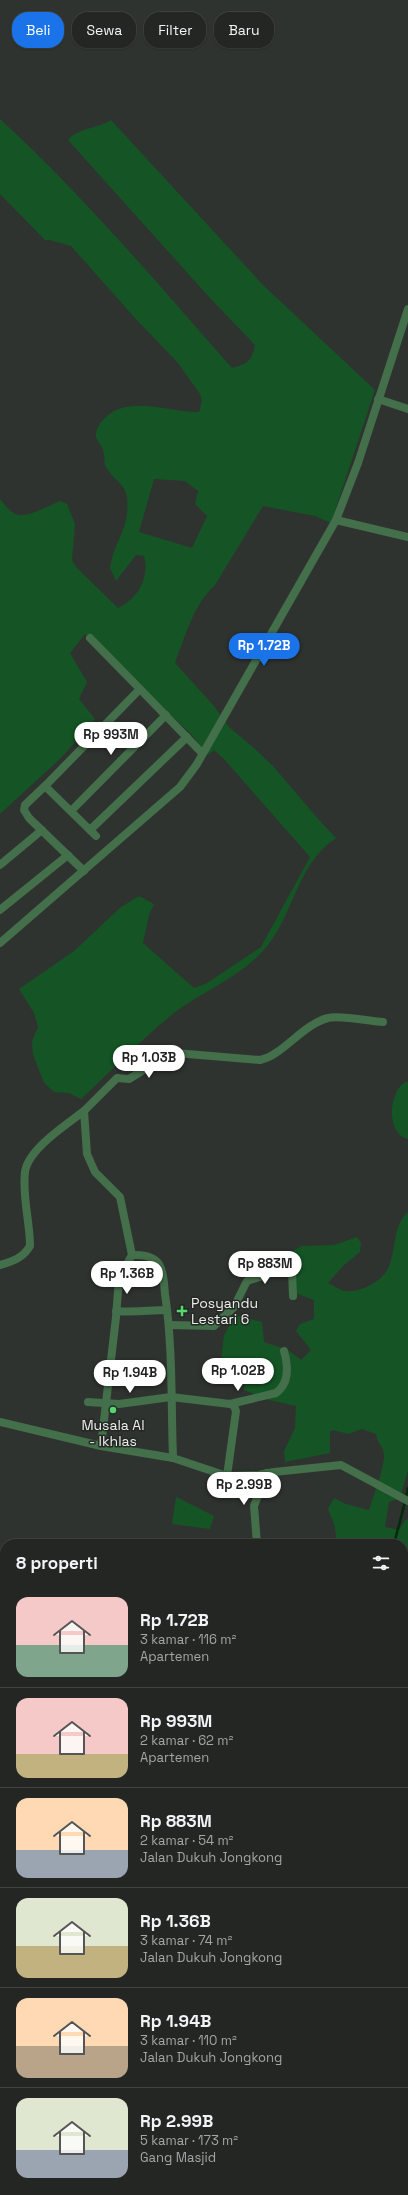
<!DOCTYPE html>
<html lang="id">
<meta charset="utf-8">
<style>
body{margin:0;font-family:"Space Grotesk",sans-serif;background:#2f3230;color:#f1f3f6;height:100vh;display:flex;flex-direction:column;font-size:15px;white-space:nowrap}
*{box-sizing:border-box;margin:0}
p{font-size:13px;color:#a3a5a6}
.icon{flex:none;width:22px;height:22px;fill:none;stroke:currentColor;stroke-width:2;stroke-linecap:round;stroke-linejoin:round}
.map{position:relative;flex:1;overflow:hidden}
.drawer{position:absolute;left:0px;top:1539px;width:408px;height:656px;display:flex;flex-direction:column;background:#232623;border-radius:16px 16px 0 0;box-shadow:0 1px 3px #0004,0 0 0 1px #404341}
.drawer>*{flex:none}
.hud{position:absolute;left:12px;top:12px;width:384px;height:36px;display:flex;gap:8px}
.price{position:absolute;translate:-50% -34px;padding:0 9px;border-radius:14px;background:#fff;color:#222;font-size:13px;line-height:26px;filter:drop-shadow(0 1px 2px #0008)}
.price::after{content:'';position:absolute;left:50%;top:24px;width:12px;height:9px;margin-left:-6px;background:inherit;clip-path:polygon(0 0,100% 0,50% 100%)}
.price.active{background:#1a73e8;color:#fff}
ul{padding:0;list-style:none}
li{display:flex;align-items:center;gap:12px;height:100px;padding:0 16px}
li+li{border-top:1px solid #404341}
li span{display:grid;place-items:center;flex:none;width:112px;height:80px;border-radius:12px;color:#555}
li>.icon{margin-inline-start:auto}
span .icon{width:48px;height:48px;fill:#fffc;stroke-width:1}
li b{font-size:17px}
h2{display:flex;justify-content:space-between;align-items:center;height:48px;padding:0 16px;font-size:17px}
.chip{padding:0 14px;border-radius:16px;background:#232623;box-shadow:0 1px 3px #0004,0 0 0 1px #404341;font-size:14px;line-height:36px}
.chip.active{background:#1a73e8;color:#fff}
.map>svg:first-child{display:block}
.green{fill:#155425;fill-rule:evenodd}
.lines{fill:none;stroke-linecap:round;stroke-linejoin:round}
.stream{stroke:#042a0e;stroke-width:2.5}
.minor{stroke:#436f4a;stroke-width:8}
.poi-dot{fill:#55d671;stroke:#252925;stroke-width:1.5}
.labels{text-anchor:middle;stroke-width:3;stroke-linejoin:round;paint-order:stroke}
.poi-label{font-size:14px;fill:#ebeeeb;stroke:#252925;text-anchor:start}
</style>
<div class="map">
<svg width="408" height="2195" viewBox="0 0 408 2195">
<rect width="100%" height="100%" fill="#2f332f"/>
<!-- green -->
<g class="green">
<path d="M0,119c84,77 157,164 232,249 15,-4 20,-7 23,-23l-46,-48 -141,-157c11,-13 30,-11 43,-20l153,166 111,104 -44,133 -16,-7 -52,-10 -48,79c-22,20 -30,52 -40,78l39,43 15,21 25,21 19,18 46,54 17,18c-42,27 -43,87 -79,119 -24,23 -57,36 -83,56 -33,26 -62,58 -93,86l-12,-6 -15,-1 -10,-9 -11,-28 -1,-14 6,-14 -4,-14 -15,-24 55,-38 47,-44 18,-11 15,8 -5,11 -6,28 51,45 13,-5 54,-36 49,-90 -86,-98 -10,-9 -6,5 -16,-20 -107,-101 -15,19 17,29 -8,17 16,20 -33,38 -62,57v-315c5,6 11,15 19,16 9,2 32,-10 41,-14l7,3 8,20 -3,36 4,7 42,41c20,-9 32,-31 26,-52l-8,-1 -20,26 -6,-13c4,-28 20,-38 17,-70 -1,-15 -17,-20 -22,-33 -1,-4 0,-10 -2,-15 -1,-4 -6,-9 -7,-13 -1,-6 3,-13 7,-17 24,-27 66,-7 96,-8l3,-11 -2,-7 -22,-31 -44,-46 -63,-71 -21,-6h-5l-45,-46zM154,479l31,2 13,10 -3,13 12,12 -15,32 -53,-16z"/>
<path d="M405,1082h3v57c-21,-4 -21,-45 -3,-57z"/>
<path d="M408,1212v258l-8,28 -11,4 -4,25 14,3 6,-10 3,-1v60l-5,3v-38h-68c3,-12 -2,-23 -7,-35l6,-11 12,6 23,6c4,-12 16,-44 15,-56 -1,-8 -7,-11 -8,-20l-14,-5 -14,5 -15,-4 -3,2v21l-45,9 -1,-11 11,-23 1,-22 -27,-6 -25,-10 2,-20 -26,-2 4,-33 11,-20 27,7 2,20 24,8 13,10 10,-10 -15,-19 4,-7 14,-5v-19l-19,-7 -8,-28 3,-12 11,-7 33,-1 23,-8 4,6 -1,9 -17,14 -15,17c5,2 11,7 17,8 15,2 39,-10 44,-25 8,-19 3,-40 19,-54z"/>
<path d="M176,1497l38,19 -4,13 -38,-5z"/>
<path d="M408,1629v88h-5v-87z"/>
<path d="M403,1740h5v133l-5,1z"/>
<path d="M403,1906l5,3v264l-5,-6z"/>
<path d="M90,2190h100l-3,5h-95z"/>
<path d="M212,2190h58l-5,5h-56z"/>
</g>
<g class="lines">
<!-- stream -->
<g class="stream">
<path d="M406,1497l2,-9"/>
<path d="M394,1544l11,-42"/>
<path d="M136,2190l7,5"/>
<path d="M107,2195l8,-5"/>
<path d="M176,2195l8,-5"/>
</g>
<!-- minor -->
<g class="minor">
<path d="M378,399l30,10"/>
<path d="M336,520l72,17"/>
<path d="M90,638l50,51"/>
<path d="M45,786l-20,19 -1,5 5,8 55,53"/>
<path d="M71,811l95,-96"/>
<path d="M90,830l97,-93"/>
<path d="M96,836l-51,-50 95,-97 62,64"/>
<path d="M0,865l42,-35"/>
<path d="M0,910l68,-55"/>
<path d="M0,943l180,-156 17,-23 139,-244 22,-57 50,-154"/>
<path d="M132,1255c10,0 20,0 27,9 5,8 5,21 6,30 8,54 6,110 8,164"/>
<path d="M0,1265c13,-4 23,-7 30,-19 0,-24 -8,-50 -5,-74 3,-23 41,-47 59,-61"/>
<path d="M116,1311c18,2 34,-1 51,-1"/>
<path d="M169,1325l45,1 20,-19 13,-26 40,-13 5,3 1,25"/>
<path d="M88,1402l31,2 52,-7 59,7 46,-11c14,-10 12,-28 8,-42"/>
<path d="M0,1422l101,24 72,12 54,18 31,-1 16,-3 67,-7 67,36"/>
<path d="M101,1446l15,-129 3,-39 13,-23 -12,-58 -25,-25 -8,-18 -3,-43 33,-33 12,1 40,-25 7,-1 84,7c22,-4 43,-36 68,-42 11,-3 42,3 55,4"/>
<path d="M227,1476l9,-65 -2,-5 -4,-2"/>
<path d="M257,1544l-3,-38 13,-33"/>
</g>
</g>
<!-- markers -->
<g class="poi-dot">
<path d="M180 1305h4v4h4v4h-4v4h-4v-4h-4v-4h4z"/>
<circle cx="113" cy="1410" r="4"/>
</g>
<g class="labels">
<!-- poi labels -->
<g class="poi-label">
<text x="191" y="1308">Posyandu<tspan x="191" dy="16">Lestari 6</tspan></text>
<text x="113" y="1430" text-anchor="middle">Musala Al<tspan x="113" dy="16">- Ikhlas</tspan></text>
</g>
</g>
</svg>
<b class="price active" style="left:264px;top:667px">Rp 1.72B</b>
<b class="price" style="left:111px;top:756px">Rp 993M</b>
<b class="price" style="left:149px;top:1079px">Rp 1.03B</b>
<b class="price" style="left:265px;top:1285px">Rp 883M</b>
<b class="price" style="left:127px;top:1295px">Rp 1.36B</b>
<b class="price" style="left:238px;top:1392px">Rp 1.02B</b>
<b class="price" style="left:130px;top:1394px">Rp 1.94B</b>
<b class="price" style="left:244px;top:1506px">Rp 2.99B</b>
<div class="hud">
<a class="chip active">Beli</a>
<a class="chip">Sewa</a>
<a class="chip">Filter</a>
<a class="chip">Baru</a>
</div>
<section class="drawer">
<h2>8 properti<svg class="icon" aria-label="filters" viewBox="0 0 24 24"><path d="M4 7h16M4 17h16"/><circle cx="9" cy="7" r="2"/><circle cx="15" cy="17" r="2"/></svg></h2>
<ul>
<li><span style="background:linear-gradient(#f6c9c9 60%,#7fa58c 0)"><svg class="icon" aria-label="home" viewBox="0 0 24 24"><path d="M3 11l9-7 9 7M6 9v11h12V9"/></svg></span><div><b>Rp 1.72B</b><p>3 kamar · 116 m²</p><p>Apartemen</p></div></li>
<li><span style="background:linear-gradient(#f6c9c9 70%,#c2b280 0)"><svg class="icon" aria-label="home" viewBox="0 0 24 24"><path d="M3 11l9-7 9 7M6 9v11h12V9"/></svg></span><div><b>Rp 993M</b><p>2 kamar · 62 m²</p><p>Apartemen</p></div></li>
<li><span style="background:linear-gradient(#ffd9b3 65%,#9aa5b1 0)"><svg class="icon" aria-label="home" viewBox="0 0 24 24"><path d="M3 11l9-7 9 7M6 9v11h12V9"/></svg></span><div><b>Rp 883M</b><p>2 kamar · 54 m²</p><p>Jalan Dukuh Jongkong</p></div></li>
<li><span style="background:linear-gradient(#dfe7d0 60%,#c2b280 0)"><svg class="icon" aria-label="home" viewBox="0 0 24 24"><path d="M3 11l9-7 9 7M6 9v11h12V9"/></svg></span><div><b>Rp 1.36B</b><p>3 kamar · 74 m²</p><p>Jalan Dukuh Jongkong</p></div></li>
<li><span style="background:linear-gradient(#ffd9b3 60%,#b9a48a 0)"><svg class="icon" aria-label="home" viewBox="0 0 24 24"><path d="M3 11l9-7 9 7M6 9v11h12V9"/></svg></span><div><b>Rp 1.94B</b><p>3 kamar · 110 m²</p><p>Jalan Dukuh Jongkong</p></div></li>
<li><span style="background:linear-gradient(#dfe7d0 65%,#9aa5b1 0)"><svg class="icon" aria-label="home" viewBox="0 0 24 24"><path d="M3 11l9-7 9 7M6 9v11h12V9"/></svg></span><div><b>Rp 2.99B</b><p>5 kamar · 173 m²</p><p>Gang Masjid</p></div></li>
</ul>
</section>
</div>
